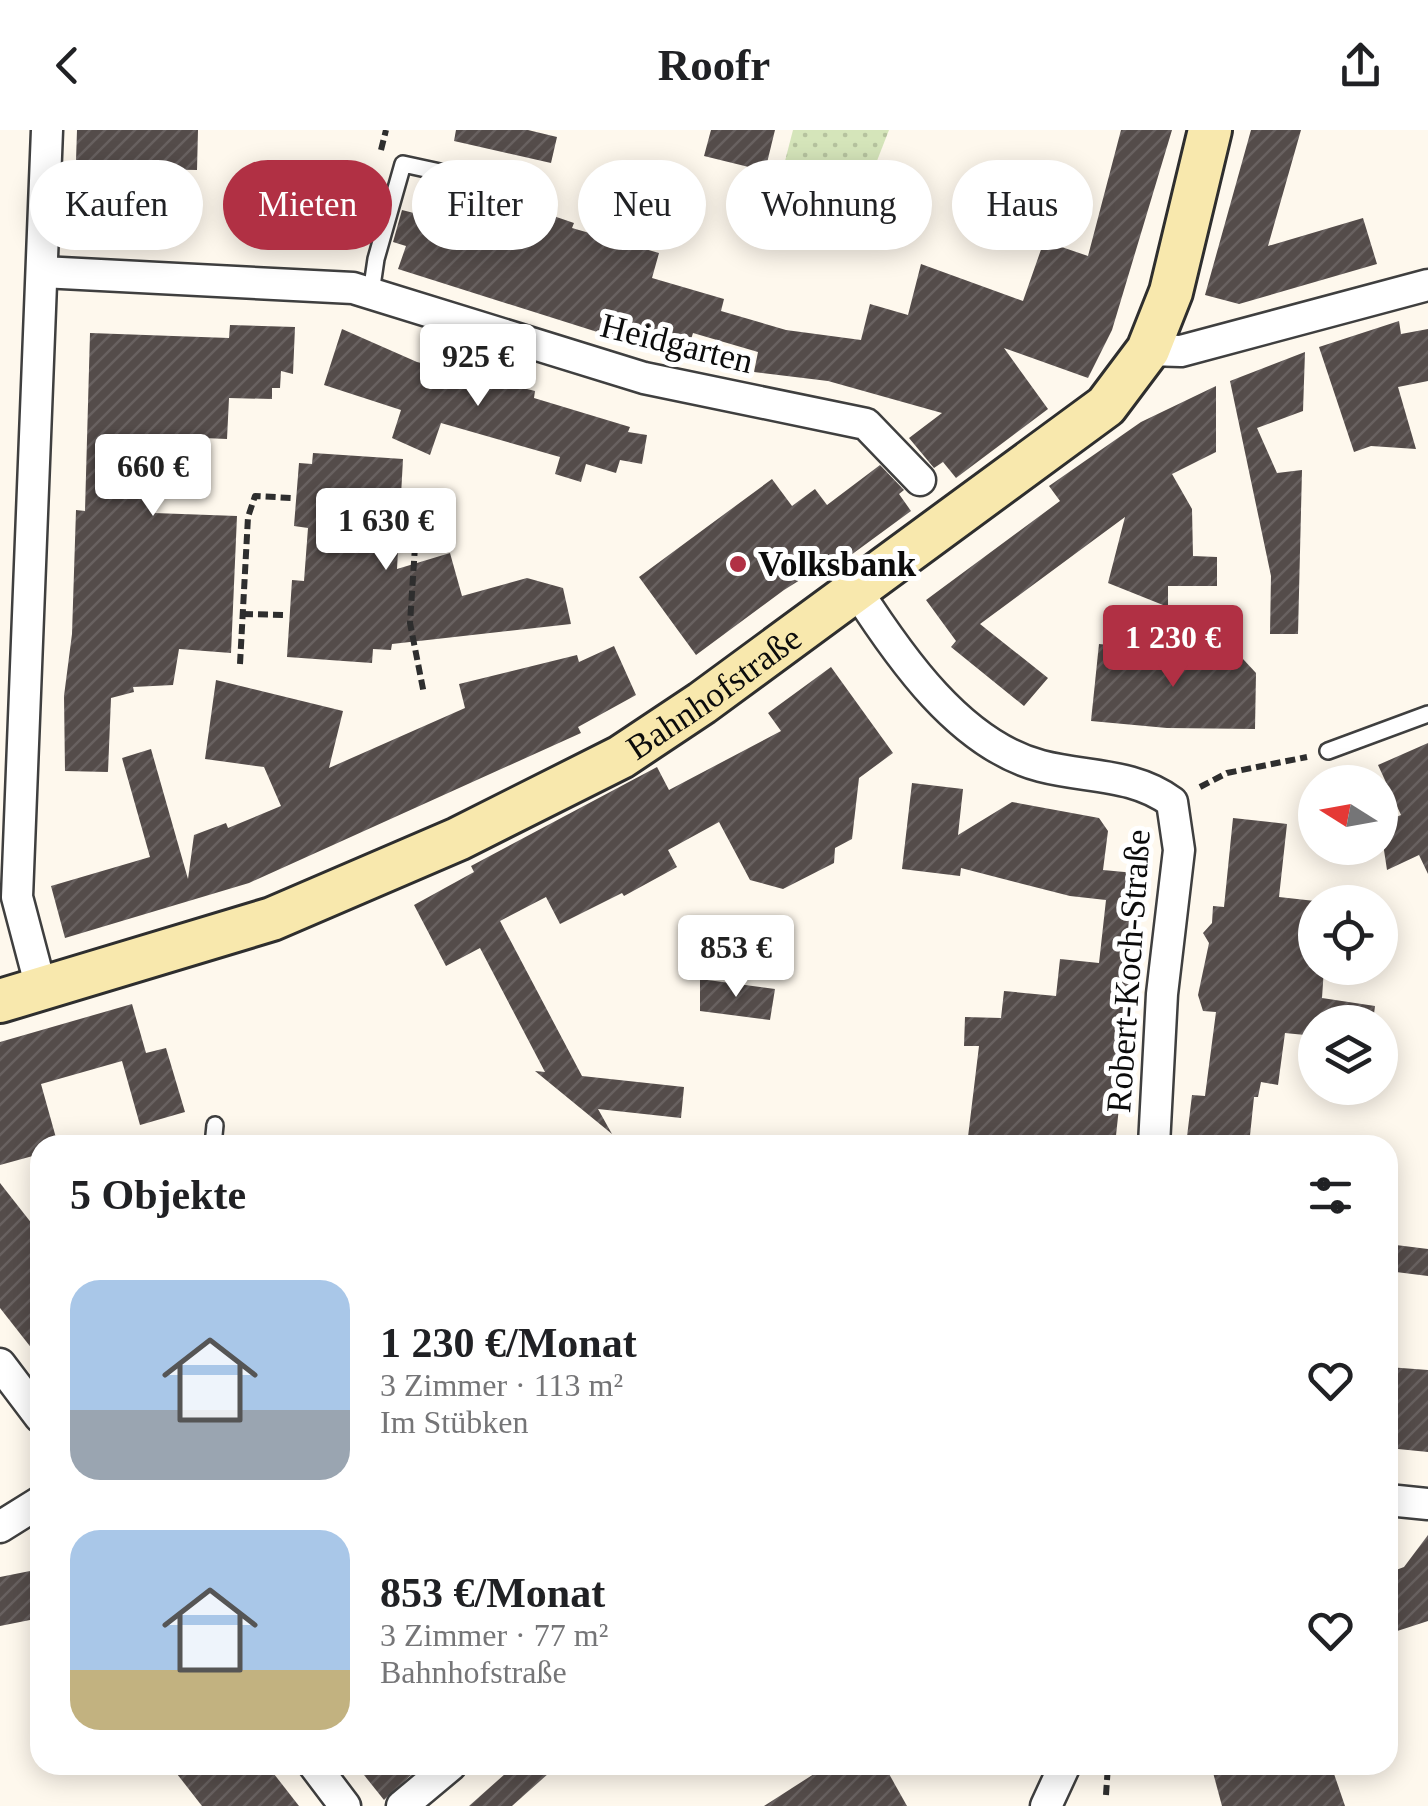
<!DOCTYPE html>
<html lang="de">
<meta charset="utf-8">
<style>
body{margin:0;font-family:Georgia,serif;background:#f6f6f6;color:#202124;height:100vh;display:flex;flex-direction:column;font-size:38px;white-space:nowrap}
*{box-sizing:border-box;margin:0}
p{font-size:32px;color:#757577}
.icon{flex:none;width:55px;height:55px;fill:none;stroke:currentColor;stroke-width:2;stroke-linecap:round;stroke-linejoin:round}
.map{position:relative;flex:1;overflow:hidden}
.panel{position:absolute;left:30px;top:1005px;width:1368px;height:640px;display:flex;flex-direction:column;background:#fff;border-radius:30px;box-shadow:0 5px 25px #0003}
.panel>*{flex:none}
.hud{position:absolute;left:30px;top:30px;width:1370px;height:90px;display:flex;gap:20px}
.needle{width:65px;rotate:281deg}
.fabs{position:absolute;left:1298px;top:635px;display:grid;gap:20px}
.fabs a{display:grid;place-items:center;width:100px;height:100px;border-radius:50%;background:#fff;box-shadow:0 5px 25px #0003;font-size:50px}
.price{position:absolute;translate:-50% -85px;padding:0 22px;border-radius:10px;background:#fff;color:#222;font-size:32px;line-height:65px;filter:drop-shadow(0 2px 5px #0008)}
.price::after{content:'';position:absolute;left:50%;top:60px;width:30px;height:22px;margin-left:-15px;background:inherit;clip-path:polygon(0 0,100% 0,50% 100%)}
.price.active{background:#b13044;color:#fff}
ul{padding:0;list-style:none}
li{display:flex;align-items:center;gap:30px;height:250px;padding:0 40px}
li span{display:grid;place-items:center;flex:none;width:280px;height:200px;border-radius:30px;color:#555}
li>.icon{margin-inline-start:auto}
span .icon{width:120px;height:120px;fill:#fffc;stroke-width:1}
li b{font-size:42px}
h2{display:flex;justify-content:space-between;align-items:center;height:120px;padding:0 40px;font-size:42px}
.tag{padding:0 35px;border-radius:45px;background:#fff;box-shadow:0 5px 25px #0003;font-size:35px;line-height:90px}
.tag.active{background:#b13044;color:#fff}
header{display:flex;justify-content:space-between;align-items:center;height:130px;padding:0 40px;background:#fff;font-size:45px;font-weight:700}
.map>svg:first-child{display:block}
.park{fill:url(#park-dots)}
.building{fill:url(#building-hatch)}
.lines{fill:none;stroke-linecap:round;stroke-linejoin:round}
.lane-casing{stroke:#3f3f3f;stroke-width:20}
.street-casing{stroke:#3f3f3f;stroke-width:35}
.secondary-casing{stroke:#2e2e2e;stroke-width:48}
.path{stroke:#2e2e2e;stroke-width:6;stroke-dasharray:10 5;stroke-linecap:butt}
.lane{stroke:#fff;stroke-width:15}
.street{stroke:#fff;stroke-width:30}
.secondary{stroke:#f8e8ad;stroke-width:42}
.poi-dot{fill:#b13044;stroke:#fff;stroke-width:4}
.labels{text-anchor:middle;stroke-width:10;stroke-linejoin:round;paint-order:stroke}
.street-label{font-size:35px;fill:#0c0c0c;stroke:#fff}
.poi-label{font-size:35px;font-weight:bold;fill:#0c0c0c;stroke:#fff;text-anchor:start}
</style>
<header><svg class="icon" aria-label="back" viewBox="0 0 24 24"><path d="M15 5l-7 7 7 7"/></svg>Roofr<svg class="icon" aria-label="share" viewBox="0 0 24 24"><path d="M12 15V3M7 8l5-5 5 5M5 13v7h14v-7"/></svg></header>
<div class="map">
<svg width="1428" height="1676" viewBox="0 0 1428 1676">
<defs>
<pattern id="park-dots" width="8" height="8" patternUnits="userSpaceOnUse" patternTransform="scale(2.5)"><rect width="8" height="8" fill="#d5e5ba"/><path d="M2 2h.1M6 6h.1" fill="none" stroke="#b6c39f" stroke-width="1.8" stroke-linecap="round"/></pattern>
<pattern id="building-hatch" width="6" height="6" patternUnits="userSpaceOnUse" patternTransform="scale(2.5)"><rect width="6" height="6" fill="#544c4a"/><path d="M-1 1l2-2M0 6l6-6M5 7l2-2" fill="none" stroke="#686160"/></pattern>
</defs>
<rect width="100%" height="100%" fill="#fef8ed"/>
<!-- park -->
<path class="park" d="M793,0h96l-41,105 -72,-39z"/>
<!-- building -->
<g class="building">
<path d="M77,0h121l-1,40 -56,-1 -1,19 -17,-1 -1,37 -48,-2z"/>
<path d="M456,0h72l29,7 -6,26 -97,-22z"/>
<path d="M711,0h64l-10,41 -61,-15z"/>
<path d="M1121,0h51l-60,200 -24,48 -84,-30 44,61 -92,69 -13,-16 -9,6 -25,-30 33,-25 -114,-32 -74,-9 4,-20 -65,-19 -8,26 -56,-17 -231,-73 8,-23 -13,-4 9,-32 118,30 10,-32 44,15 -2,5 87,25 -7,25 72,21 -3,12 65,19 75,10 9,-36 38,11 13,-51 102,37 21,-60 44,15z"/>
<path d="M1251,0h50l-33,116 95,-28 14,46 -138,40 -34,-9z"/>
<path d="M1399,191l2,13 27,-5v52l-30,6 18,62 -45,-3 -17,6 -35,-105z"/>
<path d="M230,195l65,2 -2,47 -12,-3 -1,17h-8v11l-43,-1 -2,41 -71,-3 -2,77 83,3 -6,137 -52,-4 -6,36 -40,2 1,5 -23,6 -3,74 -43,-1 -1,-75 8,-62 4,-124 9,1 5,-178 139,5z"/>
<path d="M342,199l75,33 118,29 -1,7 96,29 -2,5 19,3 -5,29 -22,-4 -4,13 -30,-9 -5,18 -26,-8 5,-17 -119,-34 -11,32 -38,-17 9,-28 -77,-25z"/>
<path d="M1305,222l-2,59 -46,17 20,45 25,-3 -4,164h-28l1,-58 -41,-195z"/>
<path d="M1216,256v66l-44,22 20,35 1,47 24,1v29h-49v21l-60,-24 17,-66 -145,107 68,54 -24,28 -73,-59 5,-6 -30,-41 134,-99 -11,-15 92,-64z"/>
<path d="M313,323l90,6 -6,110 53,-16 12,43 65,-18 36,10 8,36 -179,20 -1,6 -18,-1 -1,14 -85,-6 5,-77 12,1 4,-53 -14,-2 5,-63 13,1z"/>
<path d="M880,335l24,25 -5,4 12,17 -75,55 -4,-6 -48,30 -88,65 -57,-78 133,-98 20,27 23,-17 12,16z"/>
<path d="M1099,514l144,15 13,14 -1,56 -88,-1 -76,-7z"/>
<path d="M614,516l22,49 -58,32 3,6 -332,150 -184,55 -14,-52 99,-29 -28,-99 29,-9 37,130 6,-44 32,-12 2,5 53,-22 -17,-39 -59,-8 11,-79 127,31 -14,57 136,-60 -6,-24 118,-29 2,7z"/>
<path d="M831,537l62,86 -34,25 -7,61 -17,9 -1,15 -51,26 -33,-9 -31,-58 -51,28 9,17 -53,29 -2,-3 -62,31 -14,-27 -46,24 82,155 102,11 -3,31 -83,-9 14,25 -77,-63 10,1 -65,-124 -34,18 -32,-61 60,-33 -3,-6 186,-99 12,23 112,-59 -13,-18z"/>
<path d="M1428,613v131l-9,-19 -32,15 -7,-46 21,-9 -23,-50z"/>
<path d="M912,653l51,6 -5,46 54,-33 87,16 9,13 -5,39 32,3 -10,93 9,1 -19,178h-148l12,-99h-15l1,-29 36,1 3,-27 52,5 4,-37 39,4 7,-63 -36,-4 -109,-28 -1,8 -58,-7z"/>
<path d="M1233,688l54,6 -8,73 36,4v67h9l-2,30 53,8 -2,16h-58v14l-30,-3 -7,52 -17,-3 -3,15h-4l-5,48h-63l6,-50 13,1 11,-84 -13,-1 -5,-16 11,-52 -6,-10 9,-10 1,-17 11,1z"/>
<path d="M700,849l75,10 -5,31 -70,-9z"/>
<path d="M132,874l14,49 20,-5 19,64 -45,13 -18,-64 -81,23 17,61h-18v9l-40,11v-123z"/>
<path d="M0,1053l40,51v125l-40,-51z"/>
<path d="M1388,1114l40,5v27l-40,-5z"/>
<path d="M1388,1237l40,3v82l-40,-4z"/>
<path d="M1428,1405v86l-40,13v-61l16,-6z"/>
<path d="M40,1439v49l-40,8v-49z"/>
<path d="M170,1635h97l32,41h-97z"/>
<path d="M356,1635h66l-38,35z"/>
<path d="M515,1635h43l-46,41h-43z"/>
<path d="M828,1635h56l23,41h-143z"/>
<path d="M1211,1635h120l14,41h-123z"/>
</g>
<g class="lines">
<!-- lane casing -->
<g class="lane-casing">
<g id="lane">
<path d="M371,163l5,-34 27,-95 115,25"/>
<path d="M1328,621l100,-37"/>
<path d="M213,1015l2,-20"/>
</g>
</g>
<!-- street casing -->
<g class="street-casing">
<g id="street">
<path d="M42,142l311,16 291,90 222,46 54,56"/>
<path d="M1148,220l33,1 247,-66"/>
<path d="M857,461c42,65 103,154 184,175 46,12 92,7 131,36l7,48 -17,144 -8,151"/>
<path d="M41,858l-24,-91 30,-767"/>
<path d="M0,1234l40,53"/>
<path d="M1388,1370l40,4"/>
<path d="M0,1397l40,-25"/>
<path d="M314,1635l31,41"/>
<path d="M402,1676l49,-41"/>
<path d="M1046,1676l19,-41"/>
</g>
</g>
<!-- secondary casing -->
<g class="secondary-casing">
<g id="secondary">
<path id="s1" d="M0,871l272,-82 186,-80 163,-82 81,-54 404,-297 42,-56 23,-58 39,-162"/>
</g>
</g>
<!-- path -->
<g class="path">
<path d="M381,20l5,-20"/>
<path d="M418,371l-8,122 14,71"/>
<path d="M243,484l42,1"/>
<path d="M240,534l8,-147 7,-21 37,2"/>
<path d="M1200,657l27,-14 80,-16"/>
<path d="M1106,1665l2,-30"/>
</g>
<!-- lane -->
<use href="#lane" class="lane"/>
<!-- street -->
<use href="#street" class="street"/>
<!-- secondary -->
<use href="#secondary" class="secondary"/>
</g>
<!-- markers -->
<circle class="poi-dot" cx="738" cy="434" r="10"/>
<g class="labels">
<!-- street labels -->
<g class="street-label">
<text transform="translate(677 213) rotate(14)" y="12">Heidgarten</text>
<text dy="12" stroke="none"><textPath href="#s1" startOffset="782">Bahnhofstraße</textPath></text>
<text transform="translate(1128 841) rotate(-86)" y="12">Robert-Koch-Straße</text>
</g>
<!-- poi labels -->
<g class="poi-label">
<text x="758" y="446">Volksbank</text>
</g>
</g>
</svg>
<div class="fabs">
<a><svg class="needle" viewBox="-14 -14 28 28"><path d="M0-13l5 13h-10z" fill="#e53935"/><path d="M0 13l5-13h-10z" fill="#757577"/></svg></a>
<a><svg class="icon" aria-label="locate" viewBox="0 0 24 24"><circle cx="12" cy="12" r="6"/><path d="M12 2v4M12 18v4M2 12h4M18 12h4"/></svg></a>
<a><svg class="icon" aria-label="layers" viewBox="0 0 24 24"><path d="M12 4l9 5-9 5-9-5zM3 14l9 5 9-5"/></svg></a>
</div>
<b class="price" style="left:478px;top:279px">925 €</b>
<b class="price" style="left:153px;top:389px">660 €</b>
<b class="price" style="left:386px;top:443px">1 630 €</b>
<b class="price active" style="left:1173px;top:560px">1 230 €</b>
<b class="price" style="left:736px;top:870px">853 €</b>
<div class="hud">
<a class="tag">Kaufen</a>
<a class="tag active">Mieten</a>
<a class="tag">Filter</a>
<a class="tag">Neu</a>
<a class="tag">Wohnung</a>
<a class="tag">Haus</a>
</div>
<section class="panel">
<h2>5 Objekte<svg class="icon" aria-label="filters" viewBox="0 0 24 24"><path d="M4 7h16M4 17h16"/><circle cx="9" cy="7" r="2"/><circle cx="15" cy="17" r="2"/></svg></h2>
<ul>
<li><span style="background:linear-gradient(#a9c7e8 65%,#9aa5b1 0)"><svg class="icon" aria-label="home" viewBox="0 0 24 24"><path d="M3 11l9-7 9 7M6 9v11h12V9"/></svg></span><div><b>1 230 €/Monat</b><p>3 Zimmer · 113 m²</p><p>Im Stübken</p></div><svg class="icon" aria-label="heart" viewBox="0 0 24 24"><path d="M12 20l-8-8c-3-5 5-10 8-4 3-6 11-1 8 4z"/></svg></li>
<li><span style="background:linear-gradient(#a9c7e8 70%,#c2b280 0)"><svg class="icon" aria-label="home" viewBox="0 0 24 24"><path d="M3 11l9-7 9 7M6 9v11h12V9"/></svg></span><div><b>853 €/Monat</b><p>3 Zimmer · 77 m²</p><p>Bahnhofstraße</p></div><svg class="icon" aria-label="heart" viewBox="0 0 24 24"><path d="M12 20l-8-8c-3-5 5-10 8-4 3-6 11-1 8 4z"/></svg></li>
</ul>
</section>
</div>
